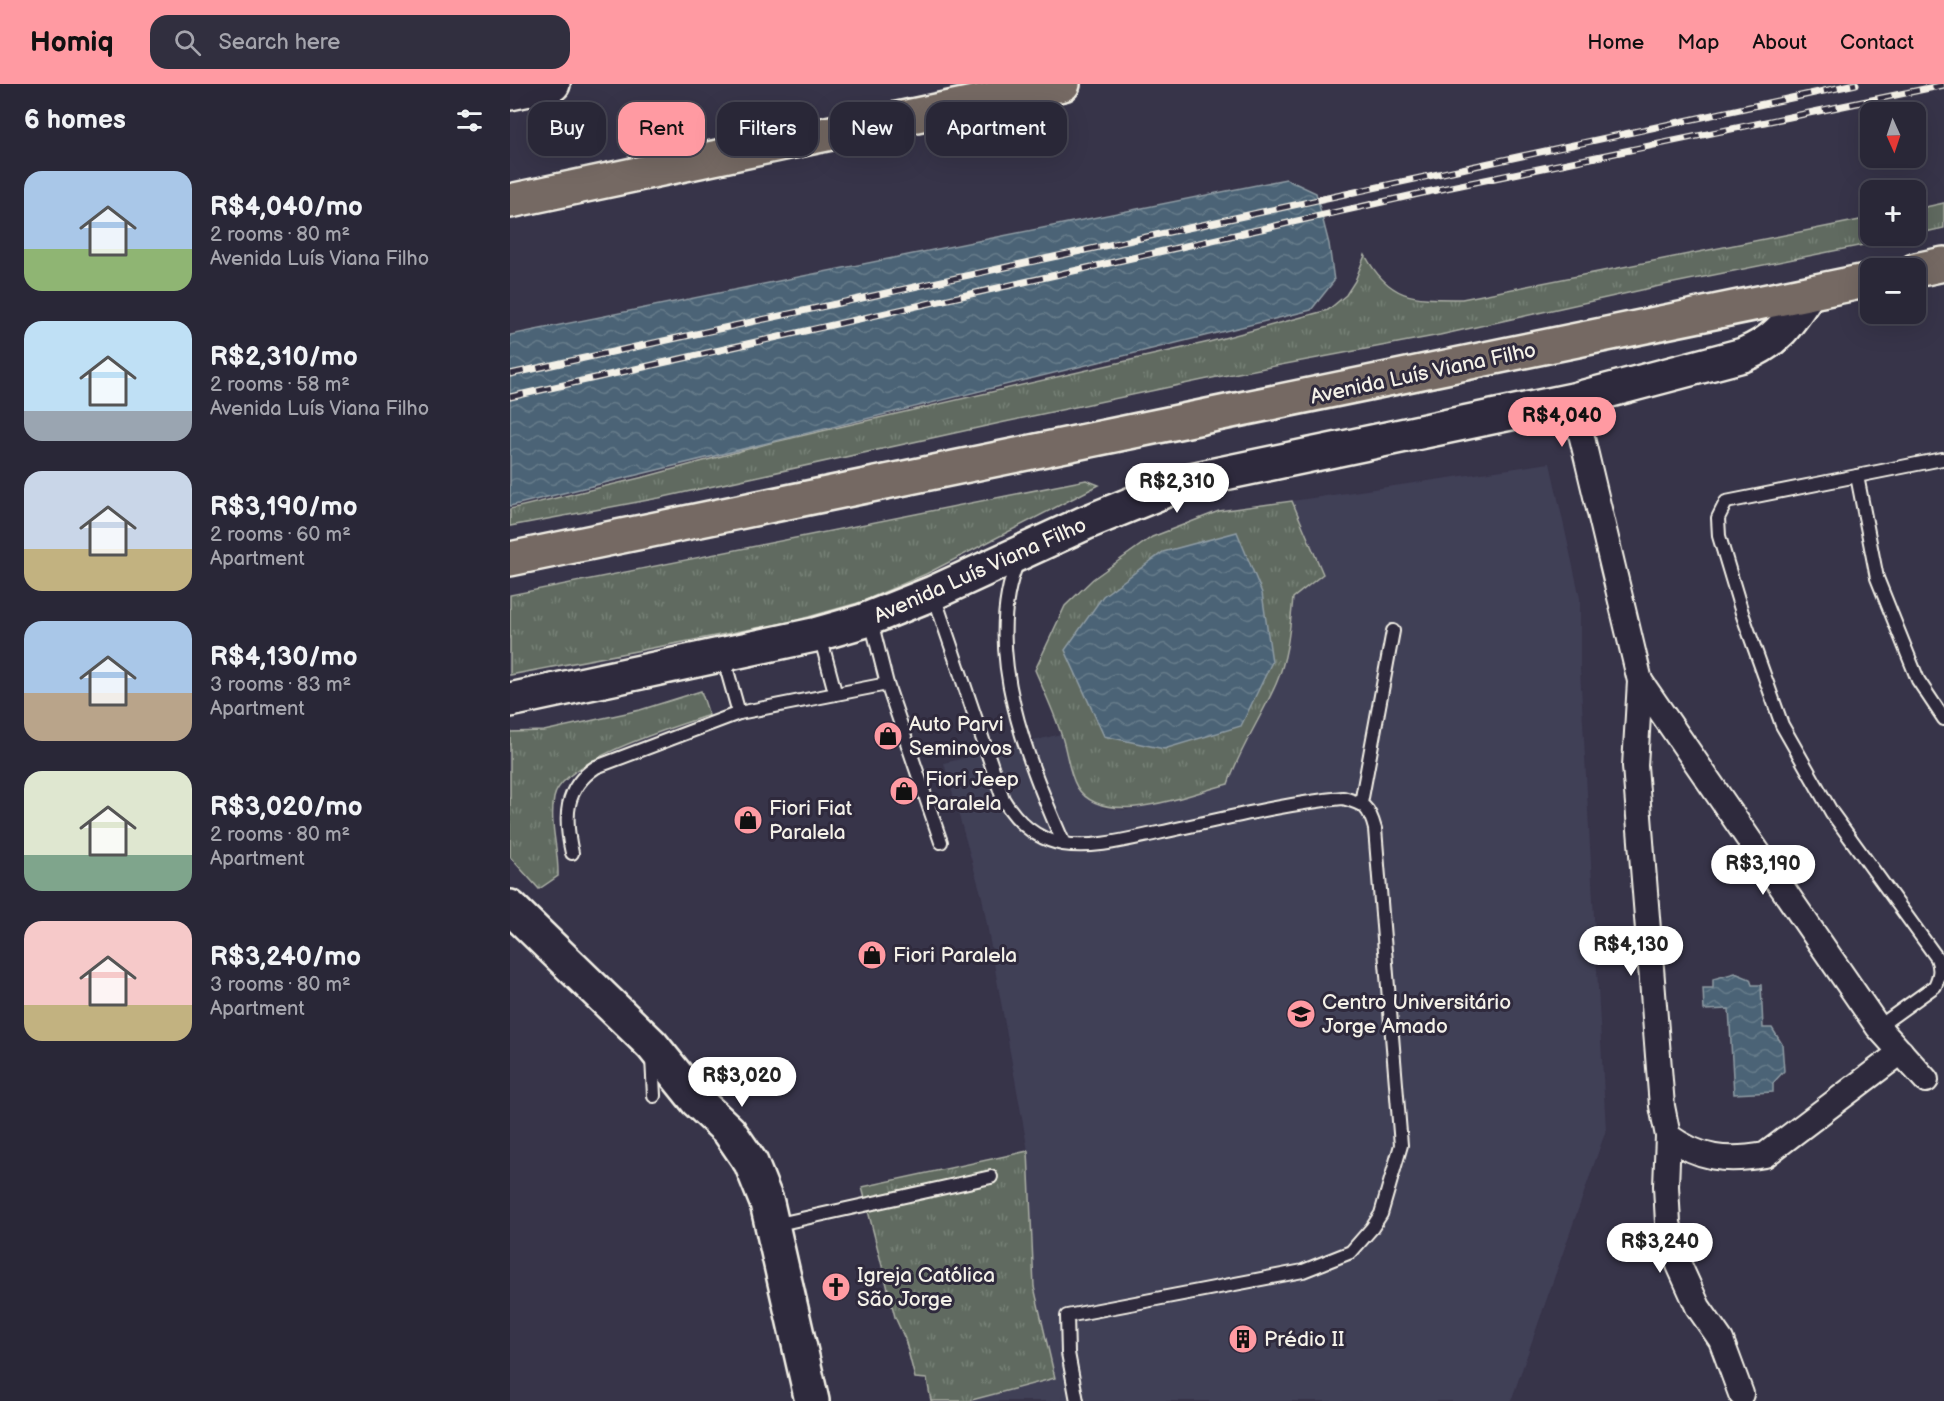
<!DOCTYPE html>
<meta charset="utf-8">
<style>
body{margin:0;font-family:"Balsamiq Sans",sans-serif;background:#312f3f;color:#f1f3f6;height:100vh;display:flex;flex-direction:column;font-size:22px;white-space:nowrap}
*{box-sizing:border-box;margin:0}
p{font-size:20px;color:#a5a5ad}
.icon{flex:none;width:33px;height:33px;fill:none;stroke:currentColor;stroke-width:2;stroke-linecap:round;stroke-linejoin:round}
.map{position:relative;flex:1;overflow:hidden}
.drawer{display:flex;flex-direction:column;background:#292737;width:510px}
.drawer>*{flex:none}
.top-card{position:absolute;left:18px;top:18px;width:570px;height:54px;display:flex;gap:12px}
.needle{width:39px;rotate:177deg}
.buttons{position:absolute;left:1350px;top:18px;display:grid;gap:12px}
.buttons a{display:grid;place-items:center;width:66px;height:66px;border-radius:12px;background:#292737;box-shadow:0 6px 24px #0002,0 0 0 2px #454452;font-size:30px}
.price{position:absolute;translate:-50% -51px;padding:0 14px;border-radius:21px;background:#fff;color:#222;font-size:20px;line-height:39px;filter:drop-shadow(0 2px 3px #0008)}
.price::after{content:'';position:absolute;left:50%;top:36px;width:18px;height:14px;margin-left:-9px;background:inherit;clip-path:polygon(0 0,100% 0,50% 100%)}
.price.active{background:#ff9aa2;color:#111}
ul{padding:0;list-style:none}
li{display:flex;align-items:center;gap:18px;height:150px;padding:0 24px}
li span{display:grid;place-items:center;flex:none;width:168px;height:120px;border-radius:18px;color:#555}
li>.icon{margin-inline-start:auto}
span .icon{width:72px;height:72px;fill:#fffc;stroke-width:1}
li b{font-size:26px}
h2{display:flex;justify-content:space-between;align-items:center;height:72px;padding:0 24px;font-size:26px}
.pill{padding:0 21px;border-radius:18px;background:#292737;box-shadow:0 6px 24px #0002,0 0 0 2px #454452;font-size:21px;line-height:54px}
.pill.active{background:#ff9aa2;color:#111}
header{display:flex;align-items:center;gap:36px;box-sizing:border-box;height:84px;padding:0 30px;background:#ff9aa2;color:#111}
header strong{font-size:28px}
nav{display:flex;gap:33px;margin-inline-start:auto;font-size:21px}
.search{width:420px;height:54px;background:#312f3f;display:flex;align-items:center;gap:15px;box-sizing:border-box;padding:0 21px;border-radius:18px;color:#a5a5ad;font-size:22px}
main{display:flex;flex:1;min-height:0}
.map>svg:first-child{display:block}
.built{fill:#413f57}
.grass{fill:url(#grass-tufts);stroke:#aaaea4;stroke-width:1.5}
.water{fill:url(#water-waves);stroke:#8f9ca4;stroke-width:1.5}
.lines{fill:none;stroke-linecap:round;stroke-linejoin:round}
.lane-casing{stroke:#f4f1e8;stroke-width:16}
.street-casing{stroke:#f4f1e8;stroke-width:28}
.secondary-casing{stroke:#f4f1e8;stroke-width:38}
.highway-casing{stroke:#f4f1e8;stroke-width:38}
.lane{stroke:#2f2a3d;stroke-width:12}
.street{stroke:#2f2a3d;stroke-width:24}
.secondary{stroke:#2f2a3d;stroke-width:33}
.highway{stroke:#756964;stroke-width:33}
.rail-casing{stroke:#f4f1e8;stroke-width:7}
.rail{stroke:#2f2a3d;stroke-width:4.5;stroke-dasharray:14;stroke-linecap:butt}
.labels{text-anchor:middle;stroke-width:6;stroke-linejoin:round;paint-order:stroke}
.street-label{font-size:21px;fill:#f4f1e8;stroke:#2f2a3d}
.poi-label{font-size:21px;fill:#f4f1e8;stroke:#2f2a3d;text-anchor:start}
</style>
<header>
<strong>Homiq</strong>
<div class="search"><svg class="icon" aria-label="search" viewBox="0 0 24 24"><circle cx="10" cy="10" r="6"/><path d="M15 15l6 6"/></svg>Search here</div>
<nav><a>Home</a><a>Map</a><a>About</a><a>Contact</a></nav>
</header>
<main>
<section class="drawer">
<h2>6 homes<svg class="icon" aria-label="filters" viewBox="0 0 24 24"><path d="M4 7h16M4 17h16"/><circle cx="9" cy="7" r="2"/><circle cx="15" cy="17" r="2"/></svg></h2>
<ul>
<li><span style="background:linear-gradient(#a9c7e8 65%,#8fb573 0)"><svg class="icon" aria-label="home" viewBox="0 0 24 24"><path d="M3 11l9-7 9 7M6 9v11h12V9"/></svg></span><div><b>R$4,040/mo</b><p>2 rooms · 80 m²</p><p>Avenida Luís Viana Filho</p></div></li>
<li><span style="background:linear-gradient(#bfe0f5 75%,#9aa5b1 0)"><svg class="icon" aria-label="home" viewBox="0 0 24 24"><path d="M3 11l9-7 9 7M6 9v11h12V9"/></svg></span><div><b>R$2,310/mo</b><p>2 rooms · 58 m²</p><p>Avenida Luís Viana Filho</p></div></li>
<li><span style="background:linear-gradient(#c9d6e8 65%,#c2b280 0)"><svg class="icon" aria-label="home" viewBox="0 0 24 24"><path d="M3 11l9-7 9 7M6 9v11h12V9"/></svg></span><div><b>R$3,190/mo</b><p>2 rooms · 60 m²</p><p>Apartment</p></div></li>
<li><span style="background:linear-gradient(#a9c7e8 60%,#b9a48a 0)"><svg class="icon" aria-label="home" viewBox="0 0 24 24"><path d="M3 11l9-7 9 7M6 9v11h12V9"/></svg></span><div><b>R$4,130/mo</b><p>3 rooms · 83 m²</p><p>Apartment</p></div></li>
<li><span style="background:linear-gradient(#dfe7d0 70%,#7fa58c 0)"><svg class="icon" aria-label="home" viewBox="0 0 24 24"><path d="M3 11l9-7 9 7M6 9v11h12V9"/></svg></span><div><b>R$3,020/mo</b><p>2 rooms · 80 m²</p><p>Apartment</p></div></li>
<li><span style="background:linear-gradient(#f6c9c9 70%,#c2b280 0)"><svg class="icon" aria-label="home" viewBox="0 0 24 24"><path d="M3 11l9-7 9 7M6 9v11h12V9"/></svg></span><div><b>R$3,240/mo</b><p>3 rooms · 80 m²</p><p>Apartment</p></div></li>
</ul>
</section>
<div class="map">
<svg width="1434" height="1317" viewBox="0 0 1434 1317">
<defs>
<pattern id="grass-tufts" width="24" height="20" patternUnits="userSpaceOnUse" patternTransform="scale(1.5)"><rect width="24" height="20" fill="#606b60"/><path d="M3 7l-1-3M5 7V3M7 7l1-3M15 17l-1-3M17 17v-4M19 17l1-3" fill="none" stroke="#778177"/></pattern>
<pattern id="water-waves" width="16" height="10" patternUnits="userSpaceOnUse" patternTransform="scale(1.5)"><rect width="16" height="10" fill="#4c6476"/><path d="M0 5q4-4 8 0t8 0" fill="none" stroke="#667b8a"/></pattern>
</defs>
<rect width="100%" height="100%" fill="#373449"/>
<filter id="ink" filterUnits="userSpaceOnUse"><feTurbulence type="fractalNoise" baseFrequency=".0167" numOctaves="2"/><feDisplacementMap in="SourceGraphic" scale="12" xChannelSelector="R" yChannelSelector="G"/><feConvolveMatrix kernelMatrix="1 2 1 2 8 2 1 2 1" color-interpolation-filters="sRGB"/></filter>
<g filter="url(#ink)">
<!-- built -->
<path class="built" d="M1040,379l30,135v71l26,461 -95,271h-448l-2,-6 1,6h-94l87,-23 -21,-91 -6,-136 -46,-254 -38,-134 117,-29 15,52 28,22 23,2 68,-17 41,-31 20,-40 34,-84 3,-40 30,-24 -31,-73z"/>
<!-- grass -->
<g class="grass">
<path d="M1434,119v25l-28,6v-25z"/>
<path d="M1360,134v18h38l-244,49 -224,50 -223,42 -217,46 -341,75 -149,28v-17l138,-33 122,-33 439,-101 119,-32 18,-15 9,-14 10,-26c25,46 50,44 97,44z"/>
<path d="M576,396l13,5 -173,89 -65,28 -67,19 -284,54v-80z"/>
<path d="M782,417l31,73 -30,24c-3,29 -5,59 -17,86 -16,36 -35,62 -48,100 -39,10 -124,46 -151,3 -9,-15 -10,-37 -16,-53 -7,-22 -17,-43 -26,-64l30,-64 28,-27 59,-42 67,-26z"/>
<path d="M191,607l8,24c-34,12 -148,45 -155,83 -5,26 5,52 4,78l-19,13 -29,-32v-125l34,-1 96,-21z"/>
<path d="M518,1067l6,136 21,91 -87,23h-37l-4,-22 -12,-1 -10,-39 -10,-22 -33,-130z"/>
</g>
<!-- water -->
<g class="water">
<path d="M776,95l30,14 13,51 5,37 -23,29 -801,196v-171z"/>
<path d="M727,448l25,61 10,69 -31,64 -77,23 -60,-13 -39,-86 38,-54 60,-44z"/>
<path d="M1225,889l15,6 2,6h9l2,43h9l10,16 2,27 -11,12v9l-39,2 -5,-85 -25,1 -1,-22h10v-9z"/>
</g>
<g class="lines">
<!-- lane casing -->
<g class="lane-casing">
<g id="lane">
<path d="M1347,392l85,-17"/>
<path d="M508,477c-37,87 10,201 46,283"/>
<path d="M423,509l70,206c14,23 32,40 60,45 30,5 66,-5 95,-11 61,-13 123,-29 185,-35 21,6 26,8 32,31l26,316 -20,69 -9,14 -21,24 -48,19 -236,45 1,37 9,48"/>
<path d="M361,537l16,63"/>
<path d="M310,552l15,56"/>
<path d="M213,572l16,57"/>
<path d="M851,719l32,-172"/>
<path d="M62,769c-8,-35 -8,-65 24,-86l143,-54 148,-29 54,158"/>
<path d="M1368,943l57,-41c5,-11 6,-17 2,-28l-105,-145 -50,-88 -39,-109 -24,-80 -1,-18 8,-16 131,-26 20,102 41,102 26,39"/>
<path d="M142,974l2,38"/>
<path d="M264,1141l217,-48"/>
</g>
</g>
<!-- street casing -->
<g class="street-casing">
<g id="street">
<path d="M1063,316l67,281 -5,85 27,340 6,30c32,23 58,26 97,19l136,-103"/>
<path d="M1130,597l238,346 48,53"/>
<path d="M1158,1052l-2,50 2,37 11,42 19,42 23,33 20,54"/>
</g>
</g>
<!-- secondary casing -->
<g class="secondary-casing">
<g id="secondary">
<path d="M0,9l43,-9"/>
<path d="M0,616l304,-65 49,-14 70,-28 152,-70 106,-43 382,-80 170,-45c34,-14 44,-30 64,-60"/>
<path d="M0,823l142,138 45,56 32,30 22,32 16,40 45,198"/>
</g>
</g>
<!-- highway casing -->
<g class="highway-casing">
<g id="highway">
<path d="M0,117l553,-117"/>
<path d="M1406,186l28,-6"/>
<path d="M0,475l1360,-279"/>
</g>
</g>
<!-- lane -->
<use href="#lane" class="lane"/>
<!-- street -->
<use href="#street" class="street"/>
<!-- secondary -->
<use href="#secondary" class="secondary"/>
<!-- highway -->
<use href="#highway" class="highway"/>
<!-- rail casing -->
<g class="rail-casing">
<g id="rail">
<path d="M0,290l1346,-290"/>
<path d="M0,313l917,-205 517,-107"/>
</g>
</g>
<!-- rail -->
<use href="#rail" class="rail"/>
</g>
</g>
<!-- icons -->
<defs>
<g id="shop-disc" transform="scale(1.5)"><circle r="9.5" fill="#ff9aa2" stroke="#2f2a3d"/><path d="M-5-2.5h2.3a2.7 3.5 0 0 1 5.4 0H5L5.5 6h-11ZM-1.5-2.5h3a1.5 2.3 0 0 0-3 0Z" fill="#111"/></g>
<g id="university-disc" transform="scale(1.5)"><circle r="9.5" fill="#ff9aa2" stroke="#2f2a3d"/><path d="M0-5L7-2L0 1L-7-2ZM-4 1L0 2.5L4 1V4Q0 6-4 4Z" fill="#111"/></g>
<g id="church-disc" transform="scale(1.5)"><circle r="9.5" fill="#ff9aa2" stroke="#2f2a3d"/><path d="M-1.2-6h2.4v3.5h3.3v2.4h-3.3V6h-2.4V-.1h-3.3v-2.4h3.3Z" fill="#111"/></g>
<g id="building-disc" transform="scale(1.5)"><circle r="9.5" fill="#ff9aa2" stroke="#2f2a3d"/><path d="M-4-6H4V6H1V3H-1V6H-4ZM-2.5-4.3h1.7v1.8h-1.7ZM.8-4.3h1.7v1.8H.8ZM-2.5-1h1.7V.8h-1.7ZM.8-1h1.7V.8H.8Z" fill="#111"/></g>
</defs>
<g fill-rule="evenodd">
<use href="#shop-disc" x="378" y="652"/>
<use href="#shop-disc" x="394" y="707"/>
<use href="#shop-disc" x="238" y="736"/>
<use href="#shop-disc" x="362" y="871"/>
<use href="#university-disc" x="791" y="930"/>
<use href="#church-disc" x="326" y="1203"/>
<use href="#building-disc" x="733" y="1255"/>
</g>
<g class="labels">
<!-- street labels -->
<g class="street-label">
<text transform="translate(913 289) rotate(-12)" y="7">Avenida Luís Viana Filho</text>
<text transform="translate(470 486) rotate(-24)" y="7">Avenida Luís Viana Filho</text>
</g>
<!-- poi labels -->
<g class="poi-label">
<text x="399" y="647">Auto Parvi<tspan x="399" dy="24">Seminovos</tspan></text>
<text x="415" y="702">Fiori Jeep<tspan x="415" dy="24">Paralela</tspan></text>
<text x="259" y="731">Fiori Fiat<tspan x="259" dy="24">Paralela</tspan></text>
<text x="383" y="878">Fiori Paralela</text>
<text x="812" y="925">Centro Universitário<tspan x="812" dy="24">Jorge Amado</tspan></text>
<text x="347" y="1198">Igreja Católica<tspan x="347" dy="24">São Jorge</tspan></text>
<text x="754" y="1262">Prédio II</text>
</g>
</g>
</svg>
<div class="buttons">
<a><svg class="needle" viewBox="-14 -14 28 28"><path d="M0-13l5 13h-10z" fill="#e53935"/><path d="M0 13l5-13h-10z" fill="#a5a5ad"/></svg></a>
<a>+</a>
<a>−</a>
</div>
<b class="price active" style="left:1052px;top:364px">R$4,040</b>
<b class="price" style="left:667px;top:430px">R$2,310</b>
<b class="price" style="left:1253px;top:812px">R$3,190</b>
<b class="price" style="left:1121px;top:893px">R$4,130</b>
<b class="price" style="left:232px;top:1024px">R$3,020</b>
<b class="price" style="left:1150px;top:1190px">R$3,240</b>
<div class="top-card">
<a class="pill">Buy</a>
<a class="pill active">Rent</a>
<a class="pill">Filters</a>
<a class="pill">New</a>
<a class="pill">Apartment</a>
</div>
</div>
</main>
